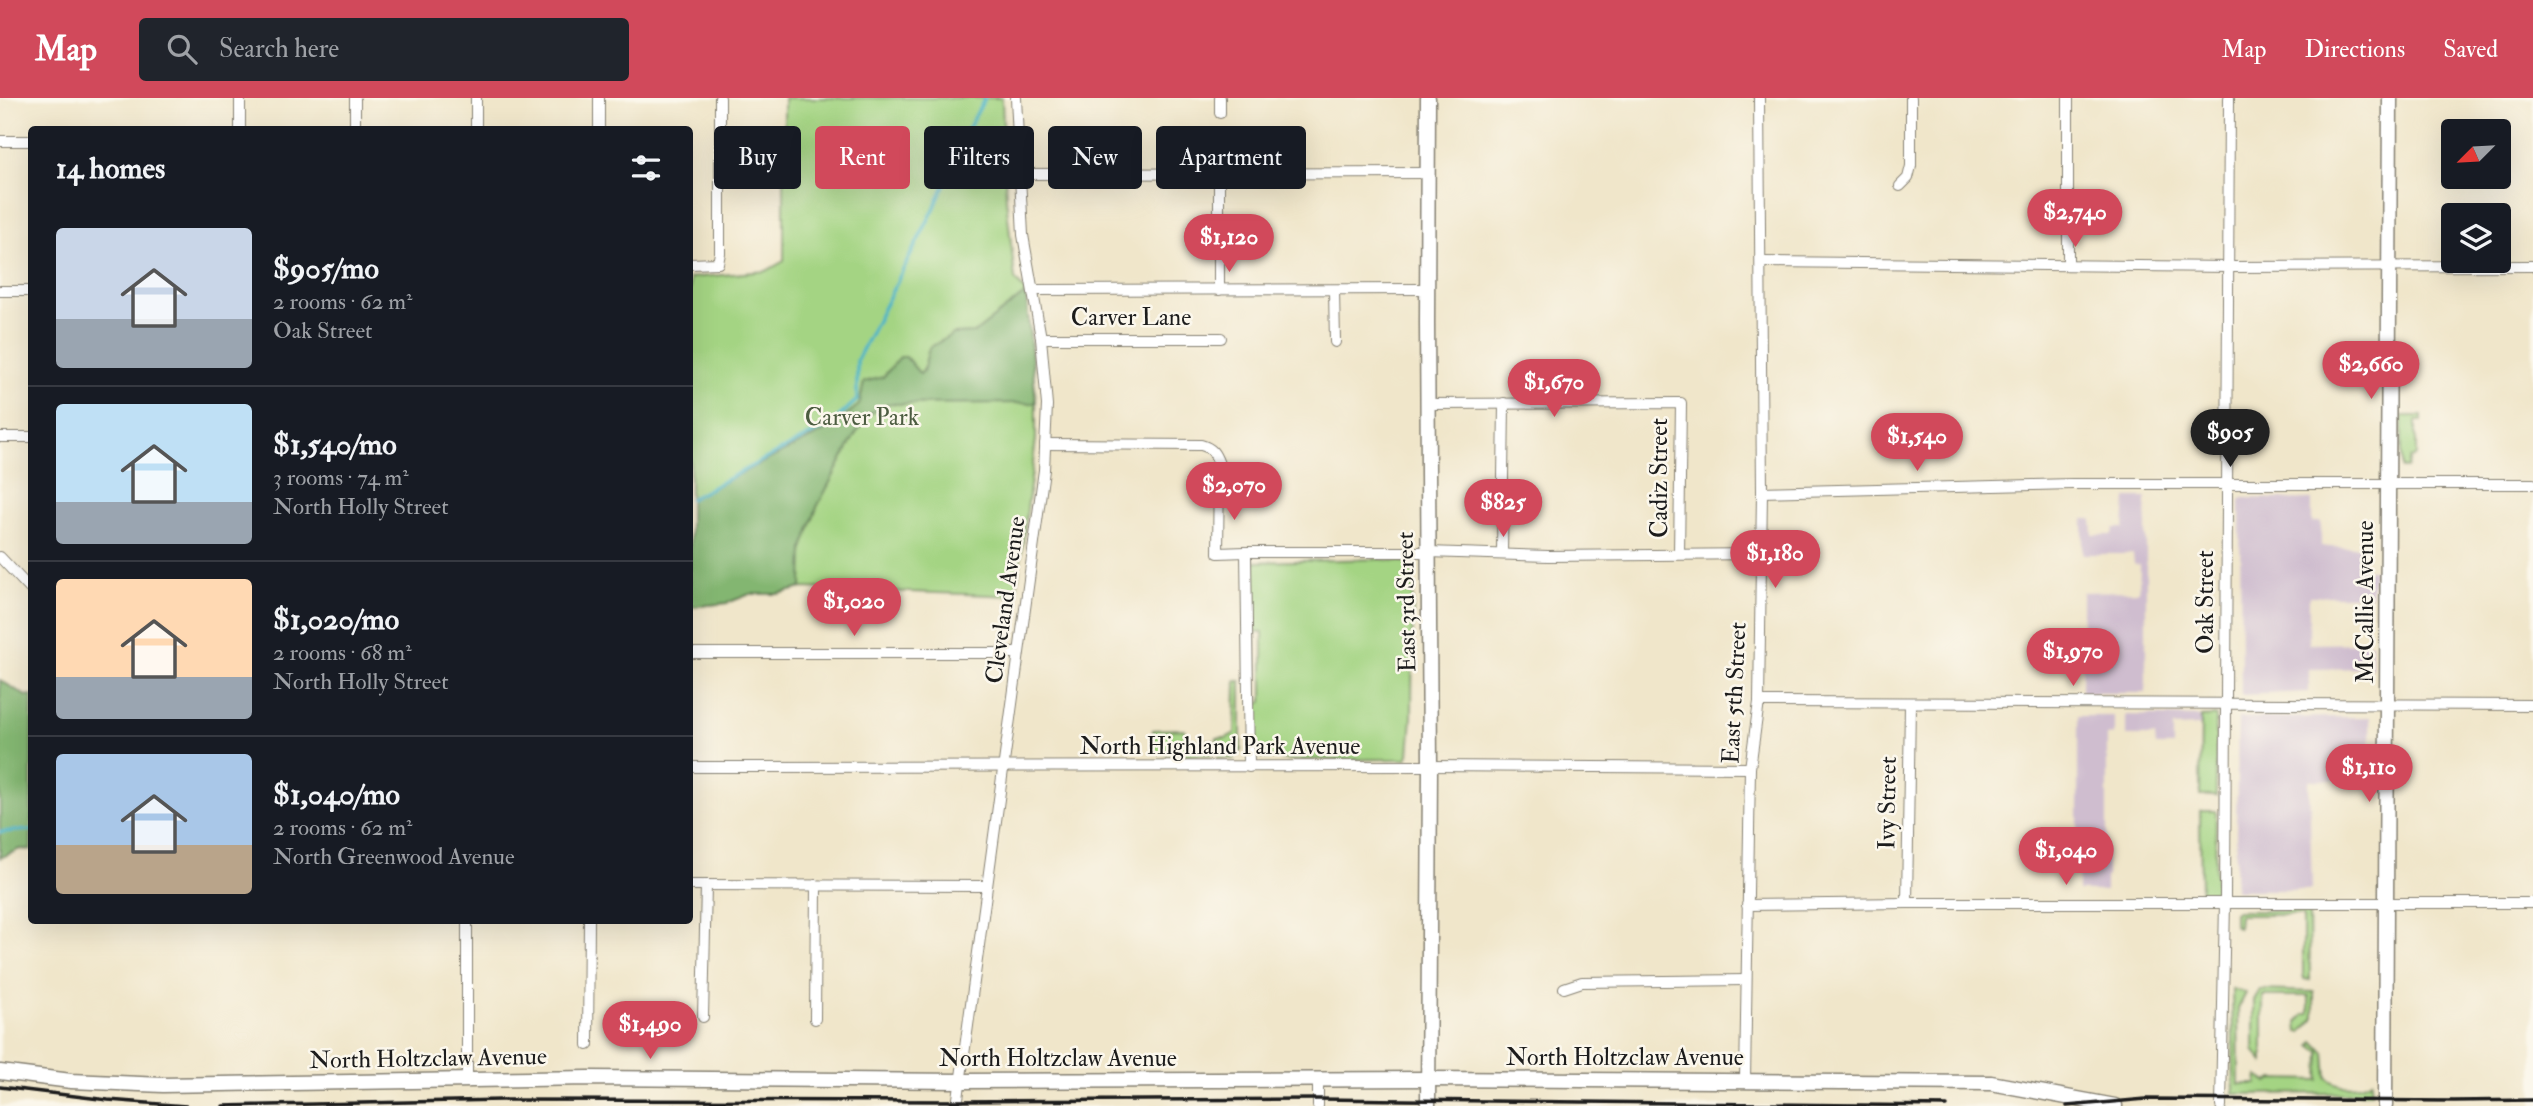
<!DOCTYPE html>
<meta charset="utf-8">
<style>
body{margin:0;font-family:"IM FELL Double Pica",serif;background:#20242c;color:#f1f3f6;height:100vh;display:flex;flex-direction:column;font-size:26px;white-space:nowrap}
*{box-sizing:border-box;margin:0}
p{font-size:23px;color:#9ea1a6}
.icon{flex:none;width:38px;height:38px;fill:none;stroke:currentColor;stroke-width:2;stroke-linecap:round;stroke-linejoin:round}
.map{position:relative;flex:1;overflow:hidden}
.sheet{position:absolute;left:28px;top:28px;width:665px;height:798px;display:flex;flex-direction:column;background:#171b24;border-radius:7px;box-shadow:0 7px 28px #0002}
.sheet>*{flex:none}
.hud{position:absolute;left:714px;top:28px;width:665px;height:63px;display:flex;gap:14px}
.needle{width:46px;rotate:246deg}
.buttons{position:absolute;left:2441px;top:21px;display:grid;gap:14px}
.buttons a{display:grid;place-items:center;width:70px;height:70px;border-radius:7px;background:#171b24;box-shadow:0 7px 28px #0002;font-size:35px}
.price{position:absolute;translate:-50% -60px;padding:0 16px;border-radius:24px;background:#d1495b;color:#fff;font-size:23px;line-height:46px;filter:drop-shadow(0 2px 4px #0008)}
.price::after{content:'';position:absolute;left:50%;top:42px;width:21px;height:16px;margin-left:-10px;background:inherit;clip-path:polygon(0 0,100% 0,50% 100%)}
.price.on{background:#222;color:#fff}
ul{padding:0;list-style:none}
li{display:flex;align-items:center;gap:21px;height:175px;padding:0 28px}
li+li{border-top:2px solid #363941}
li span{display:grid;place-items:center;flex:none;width:196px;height:140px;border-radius:7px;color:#555}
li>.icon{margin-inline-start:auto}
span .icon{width:84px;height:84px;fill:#fffc;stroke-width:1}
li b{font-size:30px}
h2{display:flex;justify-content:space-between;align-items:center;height:84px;padding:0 28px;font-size:30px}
.tag{padding:0 24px;border-radius:7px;background:#171b24;box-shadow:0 7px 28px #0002;font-size:24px;line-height:63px}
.tag.on{background:#d1495b;color:#fff}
header{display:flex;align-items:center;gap:42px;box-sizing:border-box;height:98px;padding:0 35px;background:#d1495b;color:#fff}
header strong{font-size:33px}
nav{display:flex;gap:38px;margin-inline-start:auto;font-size:24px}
.search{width:490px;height:63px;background:#20242c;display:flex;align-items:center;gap:18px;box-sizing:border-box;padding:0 24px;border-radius:7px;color:#9ea1a6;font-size:26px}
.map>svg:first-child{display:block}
.industrial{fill:#cfbdcf}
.green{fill:#a4d483;stroke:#607850;stroke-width:2}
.forest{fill:#83b671;stroke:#506946;stroke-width:2}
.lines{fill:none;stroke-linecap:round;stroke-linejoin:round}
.stream{stroke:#4ab4c8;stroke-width:3.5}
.minor-casing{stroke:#868173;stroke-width:12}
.secondary-casing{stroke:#868173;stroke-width:17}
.minor{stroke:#fff;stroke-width:10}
.secondary{stroke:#fff;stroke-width:14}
.rail{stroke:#1c1c1c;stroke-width:3.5}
.labels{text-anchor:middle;stroke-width:5;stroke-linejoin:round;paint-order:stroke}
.street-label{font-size:24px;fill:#1c1c1c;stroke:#fbf7ec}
.park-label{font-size:24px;fill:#4c5c40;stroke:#fbf7ec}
</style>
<header>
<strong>Map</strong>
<div class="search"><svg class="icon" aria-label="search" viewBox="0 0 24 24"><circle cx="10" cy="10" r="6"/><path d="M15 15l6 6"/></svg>Search here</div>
<nav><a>Map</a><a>Directions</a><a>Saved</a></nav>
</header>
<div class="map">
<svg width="2533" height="1008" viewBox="0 0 2533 1008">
<rect width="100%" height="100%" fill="#fbf7ec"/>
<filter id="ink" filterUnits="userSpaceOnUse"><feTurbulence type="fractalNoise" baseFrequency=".0143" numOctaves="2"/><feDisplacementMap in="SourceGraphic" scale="14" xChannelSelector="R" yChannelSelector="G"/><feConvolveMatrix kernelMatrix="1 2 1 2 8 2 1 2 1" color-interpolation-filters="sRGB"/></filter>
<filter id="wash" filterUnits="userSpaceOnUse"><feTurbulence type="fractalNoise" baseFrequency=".00686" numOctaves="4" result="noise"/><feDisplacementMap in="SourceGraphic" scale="28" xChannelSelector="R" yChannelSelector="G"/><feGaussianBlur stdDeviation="1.57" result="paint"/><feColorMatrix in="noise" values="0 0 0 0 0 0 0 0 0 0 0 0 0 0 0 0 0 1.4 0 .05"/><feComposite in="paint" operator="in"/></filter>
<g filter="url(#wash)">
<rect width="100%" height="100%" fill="#f0e6ca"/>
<!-- industrial -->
<g class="industrial">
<path d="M2126,400h20v195h-64v-101l57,-1 1,-26 -6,-1 -1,-10h-50v-35h9l1,16h20l1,-7h10z"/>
<path d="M2243,400l69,2v22h9v25h40l1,23h12l-3,26h-62v48l63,-1v25l-63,1v23l-68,3 -1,-195z"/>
<path d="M2126,617l75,2 -1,9 -27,1v19h-17l-1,-10h-29z"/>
<path d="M2078,618h36v19l-7,1v140l-2,1v14h-27z"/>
<path d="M2370,619l1,63h-62l3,110h-77l3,-172z"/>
</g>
<!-- green -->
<g class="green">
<path d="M784,0h218l4,101 9,80 11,14 10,110v36l-20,157 -214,-8 -24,6h-28l-23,9 -37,4v-329l76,-7 18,-10z"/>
<path d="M2402,318h20v5h-6v34l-6,4 -3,9h-5z"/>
<path d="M1380,461l33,4 -1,154 -3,38 -3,4 -114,1 -40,-3 4,-25v-29l7,-1v-69l-11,-1 -1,-70z"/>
<path d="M1236,583h5v69l-8,9 -15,-2 -1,-19h9l9,-5z"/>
<path d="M2216,618v80h-16l1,-79z"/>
<path d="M1185,631l1,12 27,-1 -1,15 -60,-2 1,-23z"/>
<path d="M2200,713h16l-1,82h-14z"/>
<path d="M2237,813h72l1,69 -6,-1 -1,-5v-59h-64l-1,12 -4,-2v-12z"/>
<path d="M2232,891l14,4 -8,16 1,75h18l1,-8 10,6 6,-3 45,1 1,-28 -9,-7 3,-4 11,12 2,25c12,10 32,10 45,2l-1,13 -137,1z"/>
<path d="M2260,892l54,2v27l-12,13h-4l-1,-10 8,-8h4v-18h-46v66l-9,-12v-50z"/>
</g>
<!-- forest -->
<g class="forest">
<path d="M1026,195l10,110 -148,1 -17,9 -16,22 -38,72 -14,42 -1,39 -24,6h-28l-23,9 -37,4v-108l137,-69 32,-25 5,-23 19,-5 17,-20h6l14,17 3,-3 6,-23 24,-14 21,-1z"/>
<path d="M0,582l26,16 6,-1 -1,155 -11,-1 -20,9z"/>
</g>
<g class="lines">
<!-- stream -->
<g class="stream">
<path d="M690,401l141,-75 26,-24v-40l77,-151 34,-80 17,-31"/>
<path d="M0,734l32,-2"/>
</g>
</g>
</g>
<g filter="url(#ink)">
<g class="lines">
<!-- minor casing -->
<g class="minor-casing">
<g id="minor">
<path d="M2068,0v166"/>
<path d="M1220,15v-15"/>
<path d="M240,32v-32"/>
<path d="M355,32v-32"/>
<path d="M476,32v-32"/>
<path d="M599,32v-32"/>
<path d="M0,43h32"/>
<path d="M1019,76l410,-1"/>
<path d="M1900,88l8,-8 3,-12v-68"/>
<path d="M1762,164l467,5 304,-1"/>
<path d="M690,166l28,-1 2,-10v-155"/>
<path d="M1033,192l393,-1"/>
<path d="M1219,192v-117"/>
<path d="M1334,192l1,52"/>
<path d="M0,193h32"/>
<path d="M1041,240h180"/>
<path d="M1427,306l254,-1 -2,151"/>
<path d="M0,339h32"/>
<path d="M1045,346l156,1c11,3 14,8 18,19l-1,89 28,-1 3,215"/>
<path d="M1762,394l310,-8h461"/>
<path d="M1246,454h182l120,4 212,-2"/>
<path d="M1502,456l2,-151"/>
<path d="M0,459l32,34"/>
<path d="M690,555h328"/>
<path d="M1759,604l774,3"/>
<path d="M690,669l740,-1 320,2"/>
<path d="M690,787l296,1"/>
<path d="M1907,805l3,-199"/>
<path d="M1747,807l160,-2h626"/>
<path d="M1564,890l18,-6 164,-2"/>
<path d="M703,919l3,-132"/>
<path d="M815,921l1,-134"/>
<path d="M588,947l1,-125"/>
<path d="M467,982v-160"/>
<path d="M1745,983l5,-313 9,-66 3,-210 -3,-394"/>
<path d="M957,1008l87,-636 3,-65 -6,-67 -18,-103 -7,-137"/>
<path d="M1318,1008v-25"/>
<path d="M2221,1008l4,-204 4,-804"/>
</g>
</g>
<!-- secondary casing -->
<g class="secondary-casing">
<g id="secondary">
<path d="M1428,0l-1,225 3,443 -2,340"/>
<path d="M0,974l71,9 92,4 426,-7 372,3 468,-2 562,4 124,23"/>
<path d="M2385,1008l5,-1008"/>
</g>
</g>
<!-- minor -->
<use href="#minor" class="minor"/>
<!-- secondary -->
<use href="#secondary" class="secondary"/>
<!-- rail -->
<g class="rail">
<path d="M0,989l108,13 78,6"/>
<path d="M223,1008l278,-6 457,1 360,-2 629,7"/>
<path d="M2067,1008l79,-7 308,2 79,-1"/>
</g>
</g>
</g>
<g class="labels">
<!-- street labels -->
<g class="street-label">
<text x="1131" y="227">Carver Lane</text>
<text transform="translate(1659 380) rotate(-90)" y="8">Cadiz Street</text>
<text transform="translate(1005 502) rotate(-82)" y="8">Cleveland Avenue</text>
<text transform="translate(1406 504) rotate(-91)" y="8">East 3rd Street</text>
<text transform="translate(2205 504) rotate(-90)" y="8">Oak Street</text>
<text transform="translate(2365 504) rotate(-90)" y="8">McCallie Avenue</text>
<text transform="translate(1734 595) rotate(-87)" y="8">East 5th Street</text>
<text x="1220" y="656">North Highland Park Avenue</text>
<text transform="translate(1887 705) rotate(-89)" y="8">Ivy Street</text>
<text x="1625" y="967">North Holtzclaw Avenue</text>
<text transform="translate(428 960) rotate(-1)" y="8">North Holtzclaw Avenue</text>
<text x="1058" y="968">North Holtzclaw Avenue</text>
</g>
<!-- park labels -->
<g class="park-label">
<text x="862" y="327">Carver Park</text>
</g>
</g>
</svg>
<div class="buttons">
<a><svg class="needle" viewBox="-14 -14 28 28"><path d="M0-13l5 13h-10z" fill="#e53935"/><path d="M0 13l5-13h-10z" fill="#9ea1a6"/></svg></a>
<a><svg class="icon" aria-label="layers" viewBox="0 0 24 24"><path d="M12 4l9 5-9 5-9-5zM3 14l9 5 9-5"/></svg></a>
</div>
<b class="price" style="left:2075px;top:151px">$2,740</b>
<b class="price" style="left:1229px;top:176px">$1,120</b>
<b class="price" style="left:2371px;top:303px">$2,660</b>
<b class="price" style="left:1554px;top:321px">$1,670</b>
<b class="price on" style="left:2230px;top:371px">$905</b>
<b class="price" style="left:1917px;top:375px">$1,540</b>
<b class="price" style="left:1234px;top:424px">$2,070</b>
<b class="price" style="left:1503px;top:441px">$825</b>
<b class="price" style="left:1775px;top:492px">$1,180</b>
<b class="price" style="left:854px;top:540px">$1,020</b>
<b class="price" style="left:2073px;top:590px">$1,970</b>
<b class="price" style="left:2369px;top:706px">$1,110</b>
<b class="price" style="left:2066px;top:789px">$1,040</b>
<b class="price" style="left:650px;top:963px">$1,490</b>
<div class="hud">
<a class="tag">Buy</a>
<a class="tag on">Rent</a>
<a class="tag">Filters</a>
<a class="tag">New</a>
<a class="tag">Apartment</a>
</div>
<section class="sheet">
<h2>14 homes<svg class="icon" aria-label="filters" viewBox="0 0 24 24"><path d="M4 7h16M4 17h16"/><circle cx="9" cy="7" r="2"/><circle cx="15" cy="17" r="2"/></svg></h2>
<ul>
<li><span style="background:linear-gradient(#c9d6e8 65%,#9aa5b1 0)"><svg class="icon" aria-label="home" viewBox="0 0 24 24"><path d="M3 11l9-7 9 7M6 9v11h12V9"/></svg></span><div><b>$905/mo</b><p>2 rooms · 62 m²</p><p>Oak Street</p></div></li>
<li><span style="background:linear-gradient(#bfe0f5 70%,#9aa5b1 0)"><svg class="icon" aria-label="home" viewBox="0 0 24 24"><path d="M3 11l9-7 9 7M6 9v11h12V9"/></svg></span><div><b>$1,540/mo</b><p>3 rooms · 74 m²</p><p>North Holly Street</p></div></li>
<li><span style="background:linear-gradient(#ffd9b3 70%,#9aa5b1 0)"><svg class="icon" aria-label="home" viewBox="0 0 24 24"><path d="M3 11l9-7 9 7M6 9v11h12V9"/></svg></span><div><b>$1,020/mo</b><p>2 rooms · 68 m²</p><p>North Holly Street</p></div></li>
<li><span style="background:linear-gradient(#a9c7e8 65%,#b9a48a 0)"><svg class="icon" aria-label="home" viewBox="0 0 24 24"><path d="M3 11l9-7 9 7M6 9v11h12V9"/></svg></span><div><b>$1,040/mo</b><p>2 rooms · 62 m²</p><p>North Greenwood Avenue</p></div></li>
</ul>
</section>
</div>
